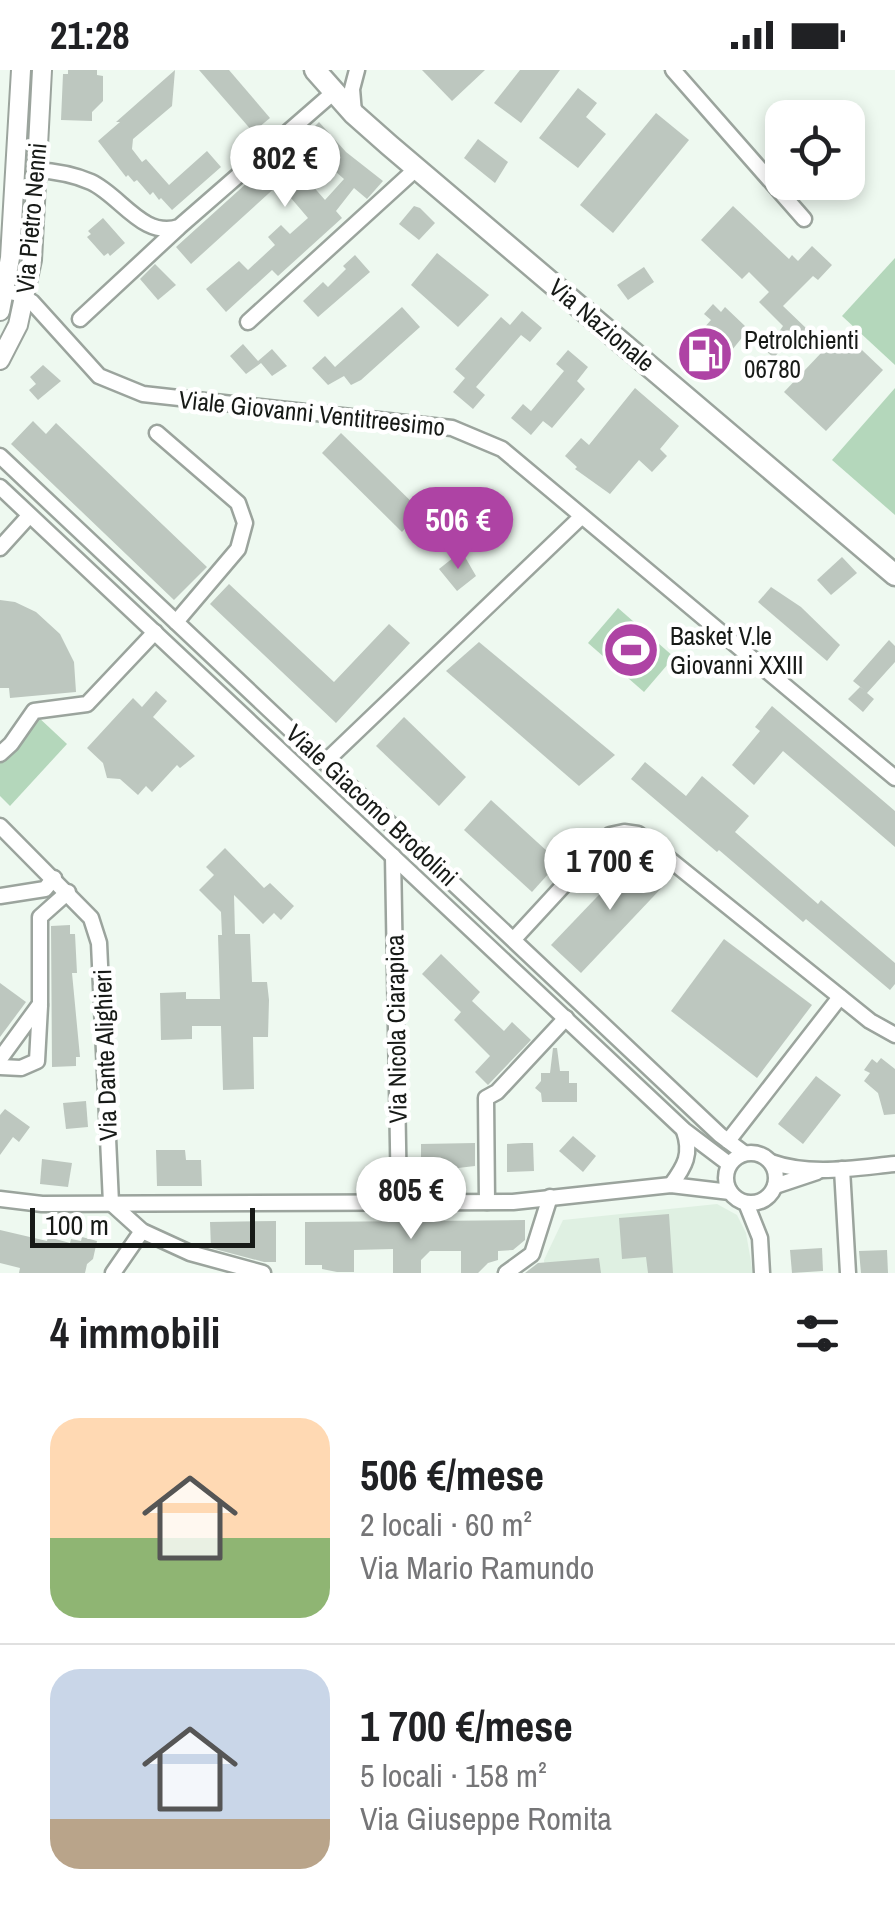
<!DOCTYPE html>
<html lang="it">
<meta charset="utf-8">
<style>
body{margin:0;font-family:"Archivo Narrow",sans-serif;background:#f6f6f6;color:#202124;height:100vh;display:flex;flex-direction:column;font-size:38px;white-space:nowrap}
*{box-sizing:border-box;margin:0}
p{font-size:32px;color:#757577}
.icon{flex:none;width:55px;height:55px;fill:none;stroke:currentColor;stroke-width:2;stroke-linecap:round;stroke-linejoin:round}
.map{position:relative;height:1203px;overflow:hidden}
.panel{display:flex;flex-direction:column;background:#fff;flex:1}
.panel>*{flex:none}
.fabs{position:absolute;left:765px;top:30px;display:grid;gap:20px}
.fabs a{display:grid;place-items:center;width:100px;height:100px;border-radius:20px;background:#fff;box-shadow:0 5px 15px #0003;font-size:50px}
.scale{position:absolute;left:30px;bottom:25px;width:225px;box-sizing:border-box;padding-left:10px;border:5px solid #171a17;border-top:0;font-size:28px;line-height:35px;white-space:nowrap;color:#171a17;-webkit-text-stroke:8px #fff;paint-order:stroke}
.price{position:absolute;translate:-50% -85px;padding:0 22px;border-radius:35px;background:#fff;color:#222;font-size:32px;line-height:65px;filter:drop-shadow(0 2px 5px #0008)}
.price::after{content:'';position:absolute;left:50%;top:60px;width:30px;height:22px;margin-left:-15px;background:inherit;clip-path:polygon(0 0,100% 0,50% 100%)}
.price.current{background:#ae43a4;color:#fff}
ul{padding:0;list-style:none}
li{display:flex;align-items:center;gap:30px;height:250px;padding:0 50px}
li+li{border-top:2px solid #e0e0e0}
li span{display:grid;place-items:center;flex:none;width:280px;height:200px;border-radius:30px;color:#555}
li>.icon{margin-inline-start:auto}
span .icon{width:120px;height:120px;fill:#fffc;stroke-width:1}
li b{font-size:42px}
h2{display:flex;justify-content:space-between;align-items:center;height:120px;padding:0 50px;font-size:42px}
.status{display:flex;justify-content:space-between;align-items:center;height:70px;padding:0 50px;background:#fff;direction:ltr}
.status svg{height:28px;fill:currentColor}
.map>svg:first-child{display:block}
.built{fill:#dff0e2}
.green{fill:#b4d7bb}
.building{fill:#bdc7bf;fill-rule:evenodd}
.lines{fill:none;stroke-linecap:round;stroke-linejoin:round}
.minor-casing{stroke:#9ba49d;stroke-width:19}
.tertiary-casing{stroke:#9ba49d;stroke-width:22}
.secondary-casing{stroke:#9ba49d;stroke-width:25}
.minor{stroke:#fff;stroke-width:14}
.tertiary{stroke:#fff;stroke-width:18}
.secondary{stroke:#fff;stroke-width:20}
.labels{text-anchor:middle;stroke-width:9;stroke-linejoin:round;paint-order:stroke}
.street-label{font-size:25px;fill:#171a17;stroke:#fff}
.poi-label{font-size:25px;fill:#171a17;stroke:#fff;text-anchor:start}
</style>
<div class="status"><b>21:28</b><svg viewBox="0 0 49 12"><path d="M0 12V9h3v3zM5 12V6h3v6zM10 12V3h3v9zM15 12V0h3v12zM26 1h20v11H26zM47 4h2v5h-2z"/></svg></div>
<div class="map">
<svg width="895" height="1203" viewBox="0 0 895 1203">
<rect width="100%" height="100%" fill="#eef9f0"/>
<!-- built -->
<path class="built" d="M717,1134l20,11 9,18 7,40h-208l-1,-13 19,-40z"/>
<!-- green -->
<g class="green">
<path d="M895,188v107l-53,-49z"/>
<path d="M895,318v127l-63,-55z"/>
<path d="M618,538l56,49 -30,35 -56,-49z"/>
<path d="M37,646l30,28 -57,62 -10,-10v-40z"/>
</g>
<!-- building -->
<g class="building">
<path d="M68,0h29v5l6,1v25l-11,11v9l-31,-1 2,-46h5z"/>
<path d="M175,0l-3,36 -39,33 -1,10 10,13 4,-3 23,26 38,-34 14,16 -49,43 -11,-12 -2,2 -6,-8 -3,3 -13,-15 -3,2 -6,-7 -2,2 -28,-36 22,-19h-4z"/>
<path d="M199,0h30l41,48 -17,14z"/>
<path d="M422,0h63l-33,31z"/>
<path d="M520,0h40l-39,53 -27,-20z"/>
<path d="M578,18l19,15 -11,14 20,17 -28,34 -39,-30z"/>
<path d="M656,43l33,27 -76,93 -33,-28z"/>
<path d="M319,52l27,30 37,29 -16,18 -13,-11 -18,23 6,7 -64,58 -6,-6 -46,42 -20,-23 33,-28 9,9 27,-25 -7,-8 13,-12 9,9 18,-16 -29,-34 -88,80 -15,-17 93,-84 4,5zM321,89l23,20 -19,21 -22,-25z"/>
<path d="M478,69l30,23 -13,21 -31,-25z"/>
<path d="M414,136l6,2 15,15 -16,17 -20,-16z"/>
<path d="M733,136l56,53 3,-4 6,6 14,-15 20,19 -14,15 -5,-4 -30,30 24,23 -10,11 -5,-5 -18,23 -8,-7 17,-25 -24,-24 10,-10 -20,-20 -7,7 -41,-39z"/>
<path d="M103,148l22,25 -15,13 -2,-3 -4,3 -17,-19 4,-3 -3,-3z"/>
<path d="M437,183l52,42 -31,32 -47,-42z"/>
<path d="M355,185l15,17 -52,45 -15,-16 20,-19 5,5 18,-18 -3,-3z"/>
<path d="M155,194l21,21 -18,15 -18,-21z"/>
<path d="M644,197l10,15 -26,18 -11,-15z"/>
<path d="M713,234l8,8 4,-5 20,19 -3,4 3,4 -39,48 -28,-25 33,-37 -7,-6z"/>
<path d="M402,237l18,20 -59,53 -10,5 -7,-9 -16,9 -16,-17 13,-12 10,11z"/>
<path d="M522,241l20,17 -12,14 -9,-7 -45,52 9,8 -12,14 -20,-17 12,-14 -10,-9 46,-52 9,8z"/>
<path d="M842,261l41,39 -57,61 -42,-39z"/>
<path d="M243,274l15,17 14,-12 15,17 -15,10 -11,-13 -15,11 -16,-18z"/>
<path d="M568,280l20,17 -11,14 8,8 -33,39 -9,-7 -12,14 -20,-17 12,-14 8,7 33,-40 -8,-7z"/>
<path d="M43,295l18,16 -23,19 -9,-10 7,-6 -6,-7z"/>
<path d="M635,318l44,38 -19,23 7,7 -15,16 -13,-12 -29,34 -35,-25 2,-2 -12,-11 16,-18 8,7z"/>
<path d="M33,351l13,13 10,-11 151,144 -33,33 -163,-156z"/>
<path d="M341,363l80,78 -19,21 -80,-79z"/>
<path d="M458,484l4,5 3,-2 11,19 -19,15 -18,-22z"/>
<path d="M842,487l15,16 -26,22 -14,-15z"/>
<path d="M229,514l105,98 55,-58 21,19 -74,80 -126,-119z"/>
<path d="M771,517l30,20 39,38 -13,16 -69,-59z"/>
<path d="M0,530l15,2 21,10 24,22 14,28 2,30 -66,6 -1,-10h-9z"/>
<path d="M889,570l6,6v16l-28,31 7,6 -11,13 -15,-13 12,-12 4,3 -11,-9z"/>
<path d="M479,572l136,113 -36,31 -133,-115z"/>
<path d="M156,621l11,10 -14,16 42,39 -15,12 -3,-3 -25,27 -6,-6 -8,9 -18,-16 -13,-1 -4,-15 -16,-15 46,-50 9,9z"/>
<path d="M772,636l123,105v36l-112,-96 -29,34 -22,-20 28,-34 -5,-4z"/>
<path d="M404,647l62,60 -27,29 -63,-60z"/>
<path d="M645,692l41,34 16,-20 47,40 -14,16 83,72 3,-4 74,63v21l-5,6 -84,-71 -3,3 -84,-72 -2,2 -86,-73z"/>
<path d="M491,730l68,62 -27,30 -68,-62z"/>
<path d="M225,778l39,40 6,-5 24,23 -13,14 -7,-7 -11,11 -29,-29 1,39h15l2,48h15l2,18 -1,37h-15l1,52 -31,1 -2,-64h-29v13l-31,1 -1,-47 26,-1v7h34l-2,-64h4l-1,-23 -22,-22 15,-15 -8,-8z"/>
<path d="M638,784l31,26 -88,93 -30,-28z"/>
<path d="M70,855v9h5l2,39h-5l8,84h-4v9l-24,1 -1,-141z"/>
<path d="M724,869l88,66 -55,73 -86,-67z"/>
<path d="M441,884l39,38 -8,9 32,30 8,-9 19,18 -43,45 -13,-13 15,-16 -36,-36 7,-8 -39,-38z"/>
<path d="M0,913l26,19 -26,35z"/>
<path d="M553,978h4l3,23h9v12h8v19h-35l-1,-9 -6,-5 6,-7v-8h9z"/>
<path d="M881,988l14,11v45l-11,1 -6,-22 -14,-12 6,-8 -6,-3 8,-11 5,4z"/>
<path d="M816,1006l25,19 -38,49 -25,-20z"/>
<path d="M86,1031l2,26 -22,2 -3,-26z"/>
<path d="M5,1039l25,18 -11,15 -6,-5 -13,18v-40z"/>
<path d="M573,1066l23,20 -13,16 -24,-21z"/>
<path d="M475,1073v23l-34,4v-4h-20v-22z"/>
<path d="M523,1073h10l1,28 -27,1v-28z"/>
<path d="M156,1080h29l1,10h15l1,26h-45z"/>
<path d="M42,1089l30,4 -4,24 -28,-3z"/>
<path d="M669,1144l4,59h-25l-2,-16 -24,2 -3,-41z"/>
<path d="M525,1150v20l-12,10 -15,1v9l-10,3 -10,10h-17v-22h-31l-9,9v13h-28v-24l-39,1v22h-17l-15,-3v-4h-17v-43z"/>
<path d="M276,1151v41h-12l-53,-14 -1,-26z"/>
<path d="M0,1160l47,11 1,-4 22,6 1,-4 10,2 1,-4 15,4 -4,18 -6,5 -2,9h-66l1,-5 -20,-5z"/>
<path d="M822,1178l1,23 -31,2 -2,-23z"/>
<path d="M887,1180l1,23h-27l-2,-22z"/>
<path d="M599,1188l2,15h-76l13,-10z"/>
</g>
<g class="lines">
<!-- minor casing -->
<g class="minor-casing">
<g id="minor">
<path d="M673,0l131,149"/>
<path d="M354,43l-2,-24 5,-19"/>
<path d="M35,100c19,1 38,4 56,12 30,14 52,57 88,45l155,-135"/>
<path d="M5,221l14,3 13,8 67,74 44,18 309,34 50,21 393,329"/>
<path d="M80,249l98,-91"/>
<path d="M248,252l169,-154"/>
<path d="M157,363l81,70 7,20 -7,26 -62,73"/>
<path d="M0,386l720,679 24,18"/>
<path d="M0,417l684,643 45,34"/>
<path d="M0,478l29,-32"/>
<path d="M0,684l11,-10 23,-33 53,-7 68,-72"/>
<path d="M326,691l255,-244"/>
<path d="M0,756l91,92 8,25 12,260 31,28 48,22 73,20"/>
<path d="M393,786l6,346"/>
<path d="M0,826l45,-7 9,-11"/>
<path d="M514,869l96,-104 14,-3 14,2 232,187 25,14"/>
<path d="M0,989l40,-55v-87l28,-25"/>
<path d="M0,997l21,1 16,-7 3,-55"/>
<path d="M728,1071l112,-144"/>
<circle cx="751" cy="1108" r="25"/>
<path d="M771,1092c39,14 83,6 124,2"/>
<path d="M842,1099l6,104"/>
<path d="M671,1115c14,-19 21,-31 13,-54"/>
<path d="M775,1116l42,-14"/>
<path d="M0,1129l42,5 471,-2 158,-17 59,7"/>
<path d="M487,1132l-1,-104 11,-6 69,-74"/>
<path d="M746,1133l14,35 2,35"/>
<path d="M113,1203l29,-42"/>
<path d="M506,1203l26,-19 18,-57"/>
</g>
</g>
<!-- tertiary casing -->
<g class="tertiary-casing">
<g id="tertiary">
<path d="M0,241l10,-53 11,-188"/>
<path d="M0,290l18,-35 14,-65 10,-190"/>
</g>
</g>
<!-- secondary casing -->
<g class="secondary-casing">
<path id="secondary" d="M315,0l39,44 35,31 506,430"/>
</g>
<!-- minor -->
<use href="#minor" class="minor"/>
<!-- tertiary -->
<use href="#tertiary" class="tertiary"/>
<!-- secondary -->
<use href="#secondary" class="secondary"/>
</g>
<!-- icons -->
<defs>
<g id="fuel-disc" transform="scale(2.875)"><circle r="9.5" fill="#ae43a4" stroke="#fff"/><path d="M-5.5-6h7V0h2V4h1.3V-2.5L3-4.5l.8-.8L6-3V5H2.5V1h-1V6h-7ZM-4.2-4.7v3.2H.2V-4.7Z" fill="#fff"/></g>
<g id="stadium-disc" transform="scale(2.875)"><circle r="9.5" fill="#ae43a4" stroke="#fff"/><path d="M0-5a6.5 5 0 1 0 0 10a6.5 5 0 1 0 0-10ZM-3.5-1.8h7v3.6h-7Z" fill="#fff"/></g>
</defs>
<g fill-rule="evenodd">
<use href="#fuel-disc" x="705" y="284"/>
<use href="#stadium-disc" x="631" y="580"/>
</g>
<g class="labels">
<!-- street labels -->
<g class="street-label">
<text transform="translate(31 148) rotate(-85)" y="9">Via Pietro Nenni</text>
<text transform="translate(602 255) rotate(40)" y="9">Via Nazionale</text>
<text transform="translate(312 343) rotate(6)" y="9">Viale Giovanni Ventitreesimo</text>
<text transform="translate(372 735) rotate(43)" y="9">Viale Giacomo Brodolini</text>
<text transform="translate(396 959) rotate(-91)" y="9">Via Nicola Ciarapica</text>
<text transform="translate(105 985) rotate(-92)" y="9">Via Dante Alighieri</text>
</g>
<!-- poi labels -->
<g class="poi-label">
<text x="744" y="279">Petrolchienti<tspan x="744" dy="29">06780</tspan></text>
<text x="670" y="575">Basket V.le<tspan x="670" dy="29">Giovanni XXIII</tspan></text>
</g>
</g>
</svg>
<div class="fabs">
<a><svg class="icon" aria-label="locate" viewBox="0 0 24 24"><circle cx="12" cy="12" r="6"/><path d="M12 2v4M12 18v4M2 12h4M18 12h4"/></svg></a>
</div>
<div class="scale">100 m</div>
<b class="price" style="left:285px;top:140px">802 €</b>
<b class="price current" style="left:458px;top:502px">506 €</b>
<b class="price" style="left:610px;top:843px">1 700 €</b>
<b class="price" style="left:411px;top:1172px">805 €</b>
</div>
<section class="panel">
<h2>4 immobili<svg class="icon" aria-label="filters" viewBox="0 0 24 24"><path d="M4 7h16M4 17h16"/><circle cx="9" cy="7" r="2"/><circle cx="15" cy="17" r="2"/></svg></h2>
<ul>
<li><span style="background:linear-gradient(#ffd9b3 60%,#8fb573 0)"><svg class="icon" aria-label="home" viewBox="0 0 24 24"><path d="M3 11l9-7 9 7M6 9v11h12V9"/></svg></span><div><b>506 €/mese</b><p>2 locali · 60 m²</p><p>Via Mario Ramundo</p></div></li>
<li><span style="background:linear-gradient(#c9d6e8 75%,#b9a48a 0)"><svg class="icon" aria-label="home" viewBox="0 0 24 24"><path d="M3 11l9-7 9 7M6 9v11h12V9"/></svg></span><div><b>1 700 €/mese</b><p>5 locali · 158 m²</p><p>Via Giuseppe Romita</p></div></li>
</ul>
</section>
